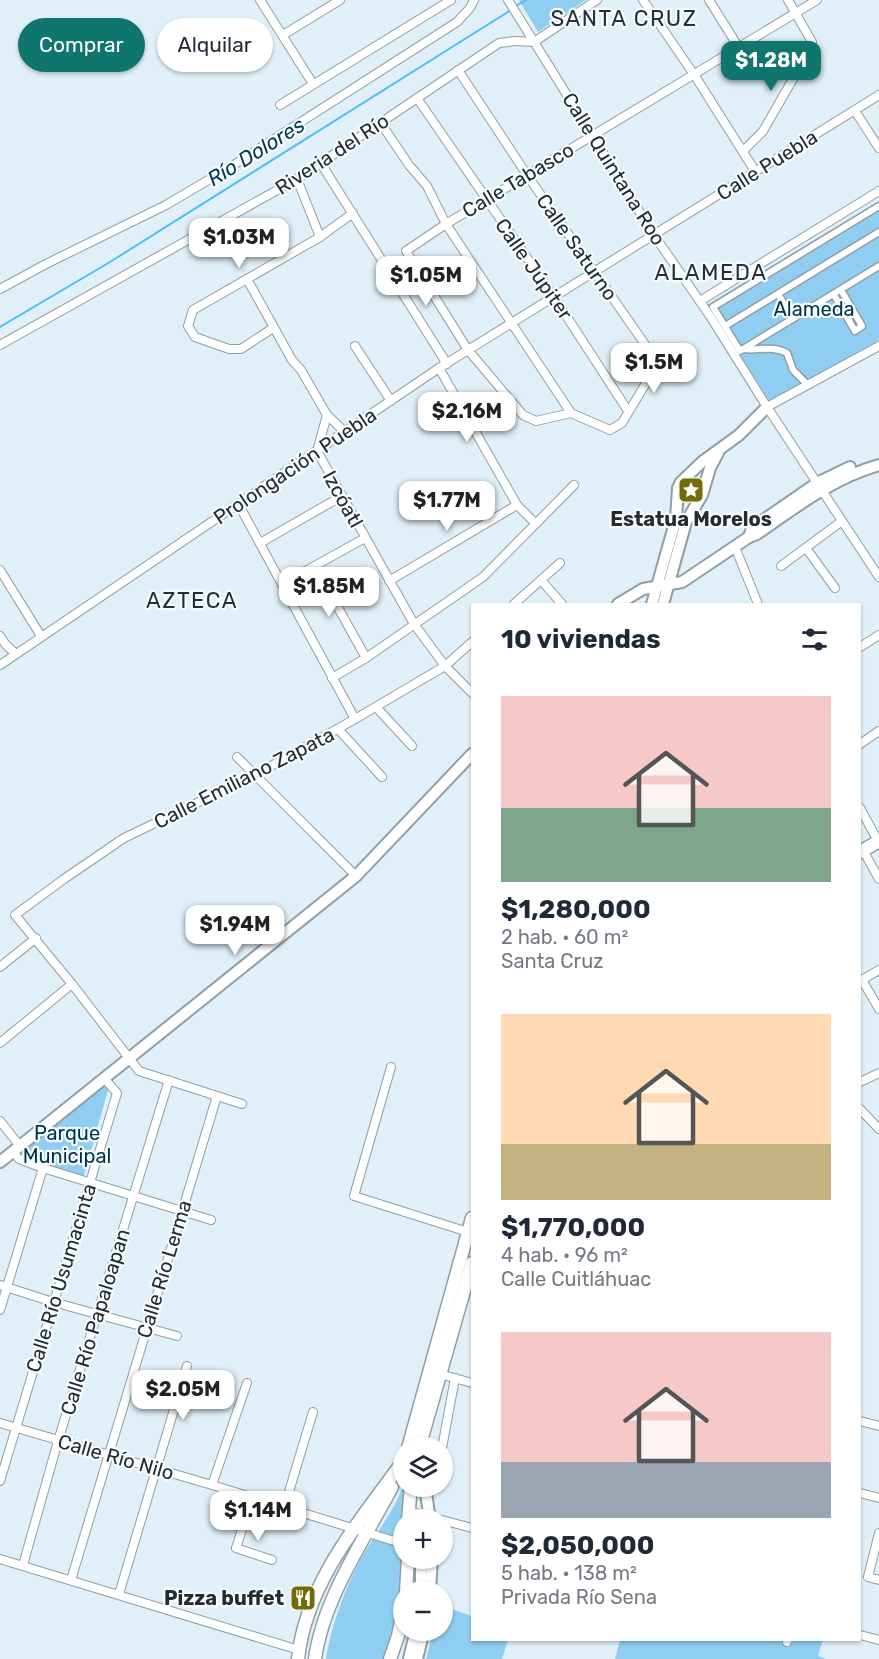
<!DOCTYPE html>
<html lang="es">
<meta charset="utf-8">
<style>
body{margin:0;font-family:Rubik,sans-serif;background:#f2f2f3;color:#1f2937;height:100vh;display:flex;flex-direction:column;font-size:22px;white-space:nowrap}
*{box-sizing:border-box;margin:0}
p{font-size:20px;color:#747a83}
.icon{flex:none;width:33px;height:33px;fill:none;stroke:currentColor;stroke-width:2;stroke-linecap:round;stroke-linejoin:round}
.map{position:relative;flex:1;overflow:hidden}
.details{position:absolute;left:471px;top:603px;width:390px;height:1038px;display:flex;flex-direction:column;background:#fff;border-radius:0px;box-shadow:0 2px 4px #0004}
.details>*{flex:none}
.banner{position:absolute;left:18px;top:18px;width:363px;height:54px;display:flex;gap:12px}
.controls{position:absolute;left:393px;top:1437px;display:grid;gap:12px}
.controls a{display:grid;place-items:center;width:60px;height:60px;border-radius:50%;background:#fff;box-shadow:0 2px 4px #0004;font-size:30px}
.price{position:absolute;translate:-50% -51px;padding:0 14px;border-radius:12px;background:#fff;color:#222;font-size:20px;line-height:39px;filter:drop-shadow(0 2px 3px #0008)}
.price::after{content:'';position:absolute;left:50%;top:36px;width:18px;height:14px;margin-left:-9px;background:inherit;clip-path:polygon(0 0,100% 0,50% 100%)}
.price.active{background:#0f766e;color:#fff}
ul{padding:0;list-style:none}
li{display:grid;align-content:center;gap:12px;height:318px;padding:0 30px}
li span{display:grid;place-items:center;height:186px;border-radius:0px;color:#555}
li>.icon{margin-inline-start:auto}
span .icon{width:108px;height:108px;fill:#fffc;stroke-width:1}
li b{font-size:26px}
h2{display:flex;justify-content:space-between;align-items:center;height:72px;padding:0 30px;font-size:26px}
.chip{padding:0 21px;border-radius:27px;background:#fff;box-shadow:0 2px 4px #0004;font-size:21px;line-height:54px}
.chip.active{background:#0f766e;color:#fff}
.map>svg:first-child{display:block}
.green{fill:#8fcef1}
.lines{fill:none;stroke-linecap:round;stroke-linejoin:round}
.stream{stroke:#4ebff5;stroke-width:2}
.pedestrian-casing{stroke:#909ea6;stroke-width:9}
.minor-casing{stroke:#909ea6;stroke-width:10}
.tertiary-casing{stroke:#909ea6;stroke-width:14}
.primary-casing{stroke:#909ea6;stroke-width:15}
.pedestrian{stroke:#fff;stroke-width:6}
.minor{stroke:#fff;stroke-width:8}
.tertiary{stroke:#fff;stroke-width:10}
.primary{stroke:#fff;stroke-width:12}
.labels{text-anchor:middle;stroke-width:4.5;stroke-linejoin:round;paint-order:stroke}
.street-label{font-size:20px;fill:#242a2d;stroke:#f5fbff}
.park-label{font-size:20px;fill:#003349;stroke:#f5fbff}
.poi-label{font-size:20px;font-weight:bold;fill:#242a2d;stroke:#f5fbff}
.water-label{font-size:21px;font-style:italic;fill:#03374c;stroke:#f5fbff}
.quarter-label{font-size:22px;letter-spacing:1.5px;fill:#242f36;stroke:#f5fbff}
</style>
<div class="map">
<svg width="879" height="1659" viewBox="0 0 879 1659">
<rect width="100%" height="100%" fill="#e1f0f8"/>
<!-- green -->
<g class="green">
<path d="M519,0h67l-48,32z"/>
<path d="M879,201v139l-109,62 -63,-97z"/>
<path d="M103,1084l5,6 -24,86 -58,-16 -7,-7z"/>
<path d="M403,1486l7,1 -6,33 1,56 -10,60 -9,23h-60c6,-37 21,-77 40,-109 13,-21 29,-41 37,-64z"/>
<path d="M443,1606l29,10v24h36l-6,19h-76l7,-28 9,-1z"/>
<path d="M620,1640h203l-5,16 8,3h-211z"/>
</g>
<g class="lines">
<!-- stream -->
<g class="stream">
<path d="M516,6l10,-6"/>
<path d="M0,327l110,-65 401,-252"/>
</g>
<!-- pedestrian casing -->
<g class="pedestrian-casing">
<g id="pedestrian">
<path d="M879,206l-166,101 27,44 139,-85"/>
<path d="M778,294l15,25"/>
<path d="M834,295l21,36 7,-5 -21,-36"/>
<path d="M725,326l154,-94"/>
<path d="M743,349c15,2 30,-4 44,4l6,17 15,15"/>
</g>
</g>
<!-- minor casing -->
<g class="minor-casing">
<g id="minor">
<path d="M260,0l53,84"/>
<path d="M508,0l146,235 56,81 57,91 112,170"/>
<path d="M643,0l52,76 60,95"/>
<path d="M709,0l30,48"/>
<path d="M283,35l57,-35"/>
<path d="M417,98l137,199 74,114"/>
<path d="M280,105l171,-105"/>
<path d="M855,111l24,37"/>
<path d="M380,122l29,43 18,21 19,38 125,189 39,17 12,-7 36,-60 -131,-188 -69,-105"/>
<path d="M743,151l20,-20 46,-80 3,-9 -24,-42"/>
<path d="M320,162l127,202"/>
<path d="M297,179l23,58"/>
<path d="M247,279l45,81 9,10 26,45 18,17"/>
<path d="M0,289l46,-25 120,-59 66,-39 225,-144 13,-14 4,-8"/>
<path d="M700,301l179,-110"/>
<path d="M273,328l-32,21h-12l-34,-12 -7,-11 5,-16 127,-73 33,-24"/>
<path d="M0,345l297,-166 202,-136 16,-2 19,1 63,-42"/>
<path d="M355,346l36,55"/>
<path d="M439,368l78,137 18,18"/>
<path d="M767,407l112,-61"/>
<path d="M571,413l-35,8 -13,-6 -55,-65 -62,-99 40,-27 371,-224"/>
<path d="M327,415l-10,36 97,173 31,42 27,27"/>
<path d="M239,505l116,214"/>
<path d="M260,543l82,-47"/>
<path d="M735,547l23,57"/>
<path d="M806,548l29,40"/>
<path d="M315,566l51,92"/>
<path d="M781,566l61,-45"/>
<path d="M0,570l41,66"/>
<path d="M541,580l21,24"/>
<path d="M389,581l128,-76"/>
<path d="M282,584l83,-46"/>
<path d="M514,604l46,-41"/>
<path d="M0,636l6,9 10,9"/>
<path d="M860,647l19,-12"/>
<path d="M0,665l439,-297 440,-273"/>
<path d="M332,678l34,-20 117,-81 91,-92"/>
<path d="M376,707l36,39"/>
<path d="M338,729l44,48"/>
<path d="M860,744l19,-13"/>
<path d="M237,757l119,119"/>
<path d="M860,808l18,33"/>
<path d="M863,850l16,29"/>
<path d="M0,967l36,-29"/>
<path d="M862,980l17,29"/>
<path d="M860,981l19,-11"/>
<path d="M0,1043l72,-59"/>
<path d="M391,1067l-37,129 114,36"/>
<path d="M860,1082l19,-9"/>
<path d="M242,1104l-103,-33 -67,-87 -57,-69 49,-36 60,-41 131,-63 100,-56 90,-53 27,-24"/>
<path d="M860,1109l19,20"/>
<path d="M0,1121l20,25"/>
<path d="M13,1152l6,7 24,9 168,52"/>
<path d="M0,1285l53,17 124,34"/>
<path d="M0,1310l43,-142"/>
<path d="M440,1374l32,9"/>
<path d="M860,1421l19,5"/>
<path d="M0,1423l212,62 192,59"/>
<path d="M442,1448l13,-70"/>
<path d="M0,1481l117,-388 -13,-15"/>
<path d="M212,1485l35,-102"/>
<path d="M860,1493l19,5"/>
<path d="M252,1498l-16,50 36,12"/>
<path d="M284,1508l29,-96"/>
<path d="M409,1511l32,9"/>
<path d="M442,1520l30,8"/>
<path d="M879,1533l-11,44 11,3"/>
<path d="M0,1559l299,91"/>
<path d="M23,1565l35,-124 111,-361"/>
<path d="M71,1580l146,-484"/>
<path d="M119,1594l68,-228"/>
<path d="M860,1635l19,5"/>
<path d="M787,1642l1,-2"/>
</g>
</g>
<!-- tertiary casing -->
<g class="tertiary-casing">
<g id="tertiary">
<path d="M749,537l3,-9 65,-45 33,-16"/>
<path d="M618,604l25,-15 39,-7 67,-45 8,-3c39,-27 76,-56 122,-69"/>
<path d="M652,604l24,-85 2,-31 3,-6 21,-20 37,-27 28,-28"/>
<path d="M663,604l23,-82 16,-27 8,-27 8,-15"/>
<path d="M0,1162l356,-286 116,-122"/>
<path d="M425,1486l5,34"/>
<path d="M421,1592v-34"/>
<path d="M430,1592l2,-34"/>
<path d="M409,1659l7,-29"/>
<path d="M417,1659l7,-29"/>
</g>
</g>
<!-- primary casing -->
<g class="primary-casing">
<g id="primary">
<path d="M860,852l19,-11"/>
<path d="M408,1448l64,-230"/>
<path d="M419,1448l53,-185"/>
<path d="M408,1520l3,-34"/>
<path d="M406,1592l2,-34"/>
<path d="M298,1659c8,-77 62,-138 106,-199"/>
<path d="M315,1659c8,-60 49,-119 77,-172"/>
<path d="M390,1659l8,-23 6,-29"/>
</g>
</g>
<!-- pedestrian -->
<use href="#pedestrian" class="pedestrian"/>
<!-- minor -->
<use href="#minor" class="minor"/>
<!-- tertiary -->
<use href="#tertiary" class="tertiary"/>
<!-- primary -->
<use href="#primary" class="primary"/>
</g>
<!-- icons -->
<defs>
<g id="sight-square" transform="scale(1.35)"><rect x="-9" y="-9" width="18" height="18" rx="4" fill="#736b05" stroke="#f5fbff"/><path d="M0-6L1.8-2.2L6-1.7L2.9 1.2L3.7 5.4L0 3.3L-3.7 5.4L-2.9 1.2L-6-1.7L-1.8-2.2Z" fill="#fff"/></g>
<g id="restaurant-square" transform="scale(1.35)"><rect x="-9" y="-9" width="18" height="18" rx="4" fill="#736b05" stroke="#f5fbff"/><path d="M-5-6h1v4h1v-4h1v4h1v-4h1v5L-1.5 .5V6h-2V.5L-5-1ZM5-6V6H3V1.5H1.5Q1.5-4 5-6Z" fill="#fff"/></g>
</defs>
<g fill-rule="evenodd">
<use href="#sight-square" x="691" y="490"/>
<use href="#restaurant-square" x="303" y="1598"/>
</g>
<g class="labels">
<!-- street labels -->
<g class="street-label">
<text transform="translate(332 154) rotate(-33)" y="7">Riveria del Río</text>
<text transform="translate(767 165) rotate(-32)" y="7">Calle Puebla</text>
<text transform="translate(614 169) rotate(58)" y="7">Calle Quintana Roo</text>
<text transform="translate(518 180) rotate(-31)" y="7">Calle Tabasco</text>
<text transform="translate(577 247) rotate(55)" y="7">Calle Saturno</text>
<text transform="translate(534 269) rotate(55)" y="7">Calle Júpiter</text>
<text transform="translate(295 466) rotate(-34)" y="7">Prolongación Puebla</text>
<text transform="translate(343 499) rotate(61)" y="7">Izcóatl</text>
<text transform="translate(244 778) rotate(-27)" y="7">Calle Emiliano Zapata</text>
<text transform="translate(164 1269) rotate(-73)" y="7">Calle Río Lerma</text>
<text transform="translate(61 1278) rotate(-73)" y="7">Calle Río Usumacinta</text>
<text transform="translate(95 1322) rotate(-73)" y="7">Calle Río Papaloapan</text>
<text transform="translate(116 1457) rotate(16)" y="7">Calle Río Nilo</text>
</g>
<!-- park labels -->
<g class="park-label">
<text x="814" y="316">Alameda</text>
<text x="67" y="1140">Parque<tspan x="67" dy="23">Municipal</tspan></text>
</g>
<!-- poi labels -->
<g class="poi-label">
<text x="691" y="526">Estatua Morelos</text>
<text x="284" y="1605" text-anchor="end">Pizza buffet</text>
</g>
<!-- water labels -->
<g class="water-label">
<text transform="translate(256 152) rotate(-32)" y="7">Río Dolores</text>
</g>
<!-- quarter labels -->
<g class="quarter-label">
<text x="624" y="26">SANTA CRUZ</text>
<text x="711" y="280">ALAMEDA</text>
<text x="192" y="608">AZTECA</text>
</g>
</g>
</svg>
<div class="controls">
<a><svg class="icon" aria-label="layers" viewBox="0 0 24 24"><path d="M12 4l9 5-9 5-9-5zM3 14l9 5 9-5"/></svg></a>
<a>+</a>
<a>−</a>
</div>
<b class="price active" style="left:771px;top:92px">$1.28M</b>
<b class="price" style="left:239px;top:269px">$1.03M</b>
<b class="price" style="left:426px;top:307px">$1.05M</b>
<b class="price" style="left:654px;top:394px">$1.5M</b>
<b class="price" style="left:467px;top:443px">$2.16M</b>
<b class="price" style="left:447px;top:532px">$1.77M</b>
<b class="price" style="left:329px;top:618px">$1.85M</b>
<b class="price" style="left:235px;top:956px">$1.94M</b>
<b class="price" style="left:183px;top:1421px">$2.05M</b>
<b class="price" style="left:258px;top:1542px">$1.14M</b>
<div class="banner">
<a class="chip active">Comprar</a>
<a class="chip">Alquilar</a>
</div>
<section class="details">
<h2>10 viviendas<svg class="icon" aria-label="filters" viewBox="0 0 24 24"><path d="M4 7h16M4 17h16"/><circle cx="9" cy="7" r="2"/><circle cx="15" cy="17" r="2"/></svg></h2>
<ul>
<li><span style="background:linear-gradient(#f6c9c9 60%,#7fa58c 0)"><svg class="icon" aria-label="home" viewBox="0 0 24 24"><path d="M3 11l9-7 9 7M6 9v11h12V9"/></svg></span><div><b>$1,280,000</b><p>2 hab. · 60 m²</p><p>Santa Cruz</p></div></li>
<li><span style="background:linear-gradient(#ffd9b3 70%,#c2b280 0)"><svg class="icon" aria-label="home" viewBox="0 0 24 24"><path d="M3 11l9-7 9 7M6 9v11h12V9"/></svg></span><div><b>$1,770,000</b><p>4 hab. · 96 m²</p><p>Calle Cuitláhuac</p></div></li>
<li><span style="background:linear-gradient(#f6c9c9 70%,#9aa5b1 0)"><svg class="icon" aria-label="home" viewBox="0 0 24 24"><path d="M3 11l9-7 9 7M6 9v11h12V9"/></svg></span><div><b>$2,050,000</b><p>5 hab. · 138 m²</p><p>Privada Río Sena</p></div></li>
</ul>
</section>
</div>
